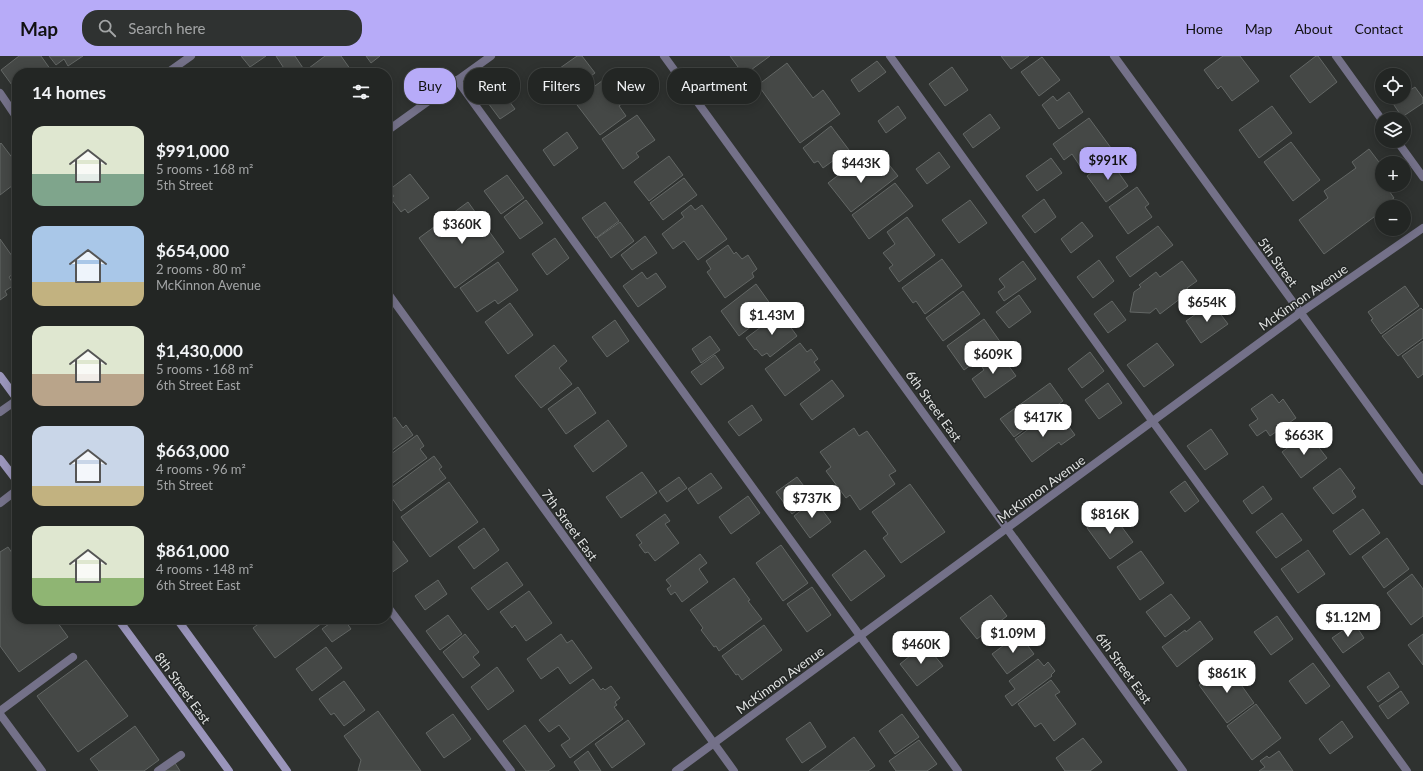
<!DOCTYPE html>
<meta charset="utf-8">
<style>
body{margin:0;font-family:Lato,sans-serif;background:#2f3231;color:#f1f3f6;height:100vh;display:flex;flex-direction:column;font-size:15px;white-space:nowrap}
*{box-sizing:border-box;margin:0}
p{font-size:13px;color:#a3a5a6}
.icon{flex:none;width:22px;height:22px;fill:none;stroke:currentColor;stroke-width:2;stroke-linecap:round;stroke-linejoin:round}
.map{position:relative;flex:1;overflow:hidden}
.side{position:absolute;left:12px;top:12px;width:380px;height:556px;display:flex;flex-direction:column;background:#232624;border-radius:16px;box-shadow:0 2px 10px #0003,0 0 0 1px #404341}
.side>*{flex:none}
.guide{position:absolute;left:404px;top:12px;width:380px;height:36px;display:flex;gap:8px}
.buttons{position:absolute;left:1375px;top:12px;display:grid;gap:8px}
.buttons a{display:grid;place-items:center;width:36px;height:36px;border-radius:50%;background:#232624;box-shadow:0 2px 10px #0003,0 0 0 1px #404341;font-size:20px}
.price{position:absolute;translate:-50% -34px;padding:0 9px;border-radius:8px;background:#fff;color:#222;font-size:13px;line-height:26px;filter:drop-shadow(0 1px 2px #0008)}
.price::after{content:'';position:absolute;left:50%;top:24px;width:12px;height:9px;margin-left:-6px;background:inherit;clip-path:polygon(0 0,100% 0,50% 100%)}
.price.active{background:#b7abf8;color:#111}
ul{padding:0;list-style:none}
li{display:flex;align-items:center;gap:12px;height:100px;padding:0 20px}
li span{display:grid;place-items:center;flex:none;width:112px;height:80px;border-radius:12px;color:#555}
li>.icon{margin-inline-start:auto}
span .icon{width:48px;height:48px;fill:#fffc;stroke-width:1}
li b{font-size:17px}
h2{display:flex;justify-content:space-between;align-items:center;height:48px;padding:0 20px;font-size:17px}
.pill{padding:0 14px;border-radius:16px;background:#232624;box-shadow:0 2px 10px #0003,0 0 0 1px #404341;font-size:14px;line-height:36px}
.pill.active{background:#b7abf8;color:#111}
header{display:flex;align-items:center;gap:24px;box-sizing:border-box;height:56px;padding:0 20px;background:#b7abf8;color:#111}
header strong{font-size:19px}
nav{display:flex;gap:22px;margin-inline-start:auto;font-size:14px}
.search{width:280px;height:36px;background:#2f3231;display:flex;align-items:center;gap:10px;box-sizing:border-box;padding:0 14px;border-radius:16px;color:#a3a5a6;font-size:15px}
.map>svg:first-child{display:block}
.building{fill:#454846;stroke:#636765}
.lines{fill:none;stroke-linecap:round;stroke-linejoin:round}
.lane{stroke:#747189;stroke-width:8}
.street{stroke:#747189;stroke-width:8}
.secondary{stroke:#9a95bb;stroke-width:8}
.labels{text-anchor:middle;stroke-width:3;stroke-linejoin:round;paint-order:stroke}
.street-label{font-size:13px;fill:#e0e2e1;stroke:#252827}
</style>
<header>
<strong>Map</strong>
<div class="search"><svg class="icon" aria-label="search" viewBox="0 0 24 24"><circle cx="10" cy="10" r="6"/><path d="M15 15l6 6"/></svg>Search here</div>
<nav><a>Home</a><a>Map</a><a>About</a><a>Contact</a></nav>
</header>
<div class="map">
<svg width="1423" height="715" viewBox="0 0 1423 715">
<rect width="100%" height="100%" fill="#2f3230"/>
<!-- building -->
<g class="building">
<path d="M19,0h22l12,17h-36v19l-16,-22z"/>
<path d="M49,0h34l-15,10 -4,-7 -8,6z"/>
<path d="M241,0h25l-16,11z"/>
<path d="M276,0h19l8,12 -8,5h-8z"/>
<path d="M325,0h16l12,17h-47l-1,-2z"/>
<path d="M366,0h14l-9,7z"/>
<path d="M577,0h5l13,17 -28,20 -14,-20z"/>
<path d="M730,0h40l-26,19z"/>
<path d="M1001,0h28l-18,13z"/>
<path d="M1223,0h17l19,25 -27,20 -11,-15 -3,3 -14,-19z"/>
<path d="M1316,0h2l19,26 -27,21 -20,-27z"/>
<path d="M1042,1l18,23 -21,16 -18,-24z"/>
<path d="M877,5l9,11 -27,20 -8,-12z"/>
<path d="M787,7l26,35 10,-8 17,24 -40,29 -42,-58z"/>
<path d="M952,11l16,23 -23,16 -16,-22z"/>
<path d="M606,22l18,24 -5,4 7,10 -26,19 -26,-34z"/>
<path d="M1415,31l8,11v5l-21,14 -10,-15 8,-5h4v-3z"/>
<path d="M1069,36l14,20 -24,17 -17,-24 11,-9 4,5z"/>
<path d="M503,37l12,16 -15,10 -12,-16z"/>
<path d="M898,50l8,12 -20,15 -8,-12z"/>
<path d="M1272,50l20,27 -33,25 -20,-28z"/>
<path d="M990,58l10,14 -27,20 -10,-14z"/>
<path d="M637,59l18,25 -19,13 3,4 -16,12 -21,-30z"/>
<path d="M1089,62l22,30 -29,21 -10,-15 -8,6 -11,-16z"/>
<path d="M831,70l21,28 -7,6 -4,-5 -18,13 -5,-7 -4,2 -11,-15z"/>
<path d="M567,76l11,16 -24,18 -11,-16z"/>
<path d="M1291,86l29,38 -27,21 -29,-39z"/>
<path d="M1,87l16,21v18l-17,13v-51z"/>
<path d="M1369,93l13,17 -7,5 7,10v4h3l9,13 -18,13 2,3 -54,40 -25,-34 29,-22 -4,-7 32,-23 -4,-6z"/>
<path d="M939,96l11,15 -23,17 -11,-15z"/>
<path d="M669,100l14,19 -34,26 -15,-19z"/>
<path d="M1051,102l11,15 -25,18 -11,-15z"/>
<path d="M1109,103l19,27 -22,16 -19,-26z"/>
<path d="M858,104l11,14 17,-13 12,15 -47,36 -23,-29z"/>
<path d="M410,118l19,24 -21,15 -3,-4 -4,3 -10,-13 3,-3 -5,-6z"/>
<path d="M507,119l17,23 -23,16 -17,-23z"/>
<path d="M684,122l13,17 -34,25 -13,-17z"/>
<path d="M895,127l18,23 -44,33 -17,-24z"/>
<path d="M1137,131l12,17 -4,3 7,10 -24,17 -19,-27z"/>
<path d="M1044,143l12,18 -21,16 -13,-17z"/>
<path d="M526,144l17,23 -23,16 -16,-22z"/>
<path d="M970,144l17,23 -28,20 -17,-23z"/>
<path d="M468,146l36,50 -49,36 -36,-50z"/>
<path d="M605,146l14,19 -23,17 -14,-20z"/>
<path d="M691,149l4,5 7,-5 25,34 -29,21 -14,-19 -11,8 -11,-15 22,-17 -3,-4z"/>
<path d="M907,161l28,38 -36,27 -10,-14 4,-3 -10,-12 12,-9 -8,-12z"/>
<path d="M620,166l14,19 -23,17 -14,-20z"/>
<path d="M1082,166l11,14 -22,17 -10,-14z"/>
<path d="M1158,170l15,19 -43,32 -14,-20z"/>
<path d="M645,180l12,17 -25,17 -11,-15z"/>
<path d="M555,182l14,20 -22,17 -15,-21z"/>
<path d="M0,183l17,24v8l-8,6 5,8 -9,6 2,4 -7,5z"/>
<path d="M728,189l6,9 2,-2 6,7 6,-4 9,14 -5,4 2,4 -29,21 -18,-26 4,-3 -5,-8z"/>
<path d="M942,203l20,27 -37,28 -9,-13 -3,2 -11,-15z"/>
<path d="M1099,204l15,21 -21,17 -16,-21z"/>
<path d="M1023,205l13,18 -32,22 -6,-9 7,-5 -6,-8z"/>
<path d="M1182,205l15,20 -10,7 2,4 -29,22 -4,-6 -6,5 -20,-1 4,-20 7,-5 -2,-2 17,-13 4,5z"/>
<path d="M498,206l20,28 -20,14 -3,-4 -18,12 -17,-24z"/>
<path d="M642,216l5,7 9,-6 10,14 -28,20 -15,-21z"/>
<path d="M756,228l18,25 -35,27 -18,-25z"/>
<path d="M1405,230l14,20 -38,28 -10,-14 2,-1 -5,-7z"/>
<path d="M963,235l17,23 -37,27 -17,-23z"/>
<path d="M1019,239l12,17 -22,16 -13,-16z"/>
<path d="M1112,245l14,19 -18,13 -14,-19z"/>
<path d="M510,247l23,32 -25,19 -23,-32z"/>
<path d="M1212,247l16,21 -27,19 -15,-22z"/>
<path d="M1421,252l2,2v28l-25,18 -16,-20z"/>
<path d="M780,257l4,1 5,7v4l8,11 -27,21 -3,-4 -5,3 -6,-7 -1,1 -9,-12z"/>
<path d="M984,263l17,24 -37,27 -17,-24z"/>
<path d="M615,264l14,21 -22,16 -15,-20z"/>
<path d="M710,280l10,14 -19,13 -9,-14z"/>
<path d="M1423,285v33l-5,4 -16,-22z"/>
<path d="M800,287l7,9 4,-3 7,10 -4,3 6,8 -35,26 -20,-27z"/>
<path d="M1157,287l17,22 -30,22 -17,-22z"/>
<path d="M554,289l13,16 -8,7 13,16 -31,24 -26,-32z"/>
<path d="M998,295l18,25 -31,22 -13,-19 12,-9 -4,-6z"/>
<path d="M1090,296l14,19 -22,17 -14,-19z"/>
<path d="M715,299l9,13 -23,17 -10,-13z"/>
<path d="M832,324l12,16 -32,24 -12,-16z"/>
<path d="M1050,327l13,18 -49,36 -14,-18z"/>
<path d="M1108,327l14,20 -23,16 -14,-19z"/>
<path d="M578,331l18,26 -30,21 -18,-25z"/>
<path d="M1272,338l7,9 4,-4 13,19 -26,18 -4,-6 -9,6 -8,-11 9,-6 -7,-10z"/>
<path d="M752,349l10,15 -23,16 -11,-14z"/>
<path d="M1048,359l11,15 8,-6 8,11 -14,10 -2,-3 -27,20 -17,-23z"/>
<path d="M395,361l8,11 3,-3 7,10 -26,19v-31z"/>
<path d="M608,364l19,26 -34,26 -19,-26z"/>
<path d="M854,372l5,8 8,-5 29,40 -7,4 6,9 -35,26 -10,-15 -4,3 -20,-27 5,-4 -11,-15z"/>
<path d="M1211,373l17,25 -23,16 -18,-24z"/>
<path d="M417,379l7,11 -4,3 7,9 -40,29v-30z"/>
<path d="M1304,379l6,8 3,-3 14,18 -26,20 -19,-26z"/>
<path d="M434,400l8,11 -3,2 7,9 -45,33 -14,-20z"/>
<path d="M1340,412l15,20 -3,3 4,6 -23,17 -20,-26z"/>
<path d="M642,416l15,21 -36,25 -15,-21z"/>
<path d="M711,417l11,15 -24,16 -10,-15z"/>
<path d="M679,421l8,11 -20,14 -8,-11z"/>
<path d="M797,421l16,21 -21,16 -16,-22z"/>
<path d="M1185,425l14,20 -14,11 -15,-20z"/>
<path d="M449,426l29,40 -48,35 -29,-40z"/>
<path d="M910,428l35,48 -44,31 -18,-25 5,-4 -16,-22z"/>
<path d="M1263,430l9,13 -20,15 -9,-13z"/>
<path d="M748,440l12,17 -29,21 -12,-17z"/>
<path d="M815,444l16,22 -21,16 -16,-22z"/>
<path d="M1363,453l17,24 -30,22 -17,-24z"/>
<path d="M1110,455l23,31 -23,17 -23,-31z"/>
<path d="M1282,457l20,27 -26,18 -20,-26z"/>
<path d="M665,458l5,7 -5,3 14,19 -24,18 -7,-9 -3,1 -6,-8 3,-2 -6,-8z"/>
<path d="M484,472l15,22 -25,19 -16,-22z"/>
<path d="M390,481l18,24 -21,15v-37z"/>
<path d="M1387,482l22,31 -25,19 -22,-31z"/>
<path d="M781,489l27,38 -25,18 -27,-38z"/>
<path d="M8,491l9,13v33l-1,1 1,2v23h38l13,18 -49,35 -19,-26v-94z"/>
<path d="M865,494l20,26 -34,25 -19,-26z"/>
<path d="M1308,494l17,24 -27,19 -17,-24z"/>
<path d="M1141,495l23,32 -24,17 -23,-33z"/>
<path d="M700,498l7,9 -8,6 9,13 -26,20 -7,-10 -4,3 -4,-6 4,-3 -5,-6z"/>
<path d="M507,506l16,23 -35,25 -17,-22z"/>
<path d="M1412,518l11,15v27l-12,9 -24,-32z"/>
<path d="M734,522l16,22 -2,1 14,18 -43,32 -3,-5 -2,1 -13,-17 2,-2 -13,-18z"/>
<path d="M438,524l9,14 -22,16 -10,-14z"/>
<path d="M812,531l19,28 -24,17 -20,-28z"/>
<path d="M529,535l23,32 -26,18 -11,-16 -3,3 -12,-16z"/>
<path d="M1171,538l19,24 -25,19 -19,-25z"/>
<path d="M991,539l16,21 -30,23 -17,-21z"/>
<path d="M448,559l14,19 -22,16 -14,-19z"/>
<path d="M1277,560l16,23 -22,16 -17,-23z"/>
<path d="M265,563h60l1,1 -51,38 -22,-30z"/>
<path d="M336,563h8l7,10 -19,13 -10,-13z"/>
<path d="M1200,565l13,18 -36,28 -15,-20 23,-17 1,2z"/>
<path d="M1354,567l10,15 -21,15 -11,-15z"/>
<path d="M764,569l18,25 -40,30 -4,-6 -2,1 -14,-19z"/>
<path d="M465,578l14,18 -6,5 7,8 -17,13 -20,-26z"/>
<path d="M561,578l6,9 5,-3 20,28 -22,16 -12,-17 -17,12 -14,-20z"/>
<path d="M1019,578l15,20 -27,20 -15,-20z"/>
<path d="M1423,578v31l-15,-20z"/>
<path d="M925,588l18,22 -26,20 -17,-22z"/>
<path d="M326,591l16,21 -30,23 -16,-22z"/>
<path d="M1038,603l6,7 4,-4 7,9 -4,4 1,1 -40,30 -7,-10 10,-7 -6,-8z"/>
<path d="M86,604l42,56 -50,36 -41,-56z"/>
<path d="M1313,607l17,23 -24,18 -17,-23z"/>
<path d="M1227,609l27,38 -27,20 -28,-38z"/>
<path d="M497,611l17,24 -26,19 -17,-23z"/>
<path d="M1389,616l10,15 -21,15 -11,-15z"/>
<path d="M593,623l8,11 2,-2 2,2 6,-4 9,12 -5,4 2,3 -3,2 9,12 -53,39 -9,-13 9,-6 -11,-14 -10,7 -10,-12z"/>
<path d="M1051,624l9,12 -5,3 21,29 -22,17 -13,-18 -6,4 -17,-23z"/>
<path d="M344,625l21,29 -21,16 -10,-13 -3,2 -12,-16z"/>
<path d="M1401,635l8,12 -21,16 -9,-13z"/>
<path d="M1256,648l25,34 -29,22 -25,-34z"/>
<path d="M378,655l43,60h-63l3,-11 -17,-24z"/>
<path d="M453,658l18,25 -27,19 -18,-25z"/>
<path d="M902,658l17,23 -24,17 -16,-23z"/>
<path d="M628,664l17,24 -33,24 -17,-24z"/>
<path d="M1342,665l11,16 -23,17 -11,-15z"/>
<path d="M810,666l16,25 -24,16 -16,-24z"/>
<path d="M525,669l30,41 -7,5h-22l-23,-30z"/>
<path d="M135,670l24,34 -15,11h-45l-9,-12z"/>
<path d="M854,681l21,29 -7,5h-59z"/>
<path d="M1083,682l19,24 -12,9h-25l-9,-13z"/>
<path d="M919,684l18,24 -10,7h-31l-7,-10z"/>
<path d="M588,695l13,20h-21l-6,-9z"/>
<path d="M1279,695l14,20h-34l6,-4 -5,-6 7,-5 2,2z"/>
<path d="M175,707l5,8h-16z"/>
</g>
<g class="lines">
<!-- lane -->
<g class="lane">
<path d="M890,0l263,366 254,349"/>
<path d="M1336,0l46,64"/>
<path d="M167,17l24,-17"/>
<path d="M457,24l501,691"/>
<path d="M0,37l17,25"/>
<path d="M1397,85l26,36"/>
<path d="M387,550l124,165"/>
<path d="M0,655l73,-54"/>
<path d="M0,658l42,57"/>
<path d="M158,715l23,-16"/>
</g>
<!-- street -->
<g class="street">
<path d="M664,0l519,715"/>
<path d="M1114,0l309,425"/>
<path d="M387,75l104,-75"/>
<path d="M387,236l347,479"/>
<path d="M0,356l17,-12"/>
<path d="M0,447l17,-13"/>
<path d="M676,715l624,-458 123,-85"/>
</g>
<!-- secondary -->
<g class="secondary">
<path d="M0,320l17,23"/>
<path d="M0,403l17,22"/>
<path d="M118,563l111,152"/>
<path d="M177,563l110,152"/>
</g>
</g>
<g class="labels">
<!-- street labels -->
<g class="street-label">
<text transform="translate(1278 206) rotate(54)" y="5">5th Street</text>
<text transform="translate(1303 241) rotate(-35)" y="5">McKinnon Avenue</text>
<text transform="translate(934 350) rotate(54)" y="5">6th Street East</text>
<text transform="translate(1041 433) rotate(-36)" y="5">McKinnon Avenue</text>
<text transform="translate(570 469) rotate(54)" y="5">7th Street East</text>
<text transform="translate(1124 612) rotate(54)" y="5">6th Street East</text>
<text transform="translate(780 624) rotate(-36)" y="5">McKinnon Avenue</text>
<text transform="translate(183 632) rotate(54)" y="5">8th Street East</text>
</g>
</g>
</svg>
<div class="buttons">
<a><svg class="icon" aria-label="locate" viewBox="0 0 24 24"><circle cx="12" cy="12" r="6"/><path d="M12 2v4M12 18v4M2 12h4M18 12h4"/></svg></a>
<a><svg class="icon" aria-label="layers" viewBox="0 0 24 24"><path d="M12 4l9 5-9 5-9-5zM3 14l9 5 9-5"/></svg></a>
<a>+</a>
<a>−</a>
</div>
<b class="price active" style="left:1108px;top:125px">$991K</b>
<b class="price" style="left:861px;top:128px">$443K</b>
<b class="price" style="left:462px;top:189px">$360K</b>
<b class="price" style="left:1207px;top:267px">$654K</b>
<b class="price" style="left:772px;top:280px">$1.43M</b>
<b class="price" style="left:993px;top:319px">$609K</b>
<b class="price" style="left:1043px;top:382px">$417K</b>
<b class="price" style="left:1304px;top:400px">$663K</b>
<b class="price" style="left:812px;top:463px">$737K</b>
<b class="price" style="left:1110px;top:479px">$816K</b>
<b class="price" style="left:1348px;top:582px">$1.12M</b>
<b class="price" style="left:1013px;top:598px">$1.09M</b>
<b class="price" style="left:921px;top:609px">$460K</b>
<b class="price" style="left:1227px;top:638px">$861K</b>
<div class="guide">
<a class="pill active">Buy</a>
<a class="pill">Rent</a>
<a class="pill">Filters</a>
<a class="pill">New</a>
<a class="pill">Apartment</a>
</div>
<section class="side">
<h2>14 homes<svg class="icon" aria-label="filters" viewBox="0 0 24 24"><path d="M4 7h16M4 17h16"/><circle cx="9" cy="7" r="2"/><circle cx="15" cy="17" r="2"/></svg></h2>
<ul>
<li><span style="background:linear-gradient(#dfe7d0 60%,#7fa58c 0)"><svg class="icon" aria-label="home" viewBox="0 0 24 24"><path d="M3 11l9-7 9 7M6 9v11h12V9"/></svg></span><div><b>$991,000</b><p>5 rooms · 168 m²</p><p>5th Street</p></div></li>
<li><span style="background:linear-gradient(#a9c7e8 70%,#c2b280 0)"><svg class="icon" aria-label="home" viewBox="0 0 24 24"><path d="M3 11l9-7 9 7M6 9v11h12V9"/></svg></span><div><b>$654,000</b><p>2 rooms · 80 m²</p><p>McKinnon Avenue</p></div></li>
<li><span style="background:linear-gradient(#dfe7d0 60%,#b9a48a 0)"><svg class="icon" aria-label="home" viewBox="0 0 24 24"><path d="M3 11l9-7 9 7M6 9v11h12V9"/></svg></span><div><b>$1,430,000</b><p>5 rooms · 168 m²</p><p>6th Street East</p></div></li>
<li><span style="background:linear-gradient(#c9d6e8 75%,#c2b280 0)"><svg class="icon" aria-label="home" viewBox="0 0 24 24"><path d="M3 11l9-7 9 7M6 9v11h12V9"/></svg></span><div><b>$663,000</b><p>4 rooms · 96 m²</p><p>5th Street</p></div></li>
<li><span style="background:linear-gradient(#dfe7d0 65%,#8fb573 0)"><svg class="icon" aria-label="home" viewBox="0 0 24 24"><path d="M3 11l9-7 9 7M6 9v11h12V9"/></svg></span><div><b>$861,000</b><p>4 rooms · 148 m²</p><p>6th Street East</p></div></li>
</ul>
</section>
</div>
